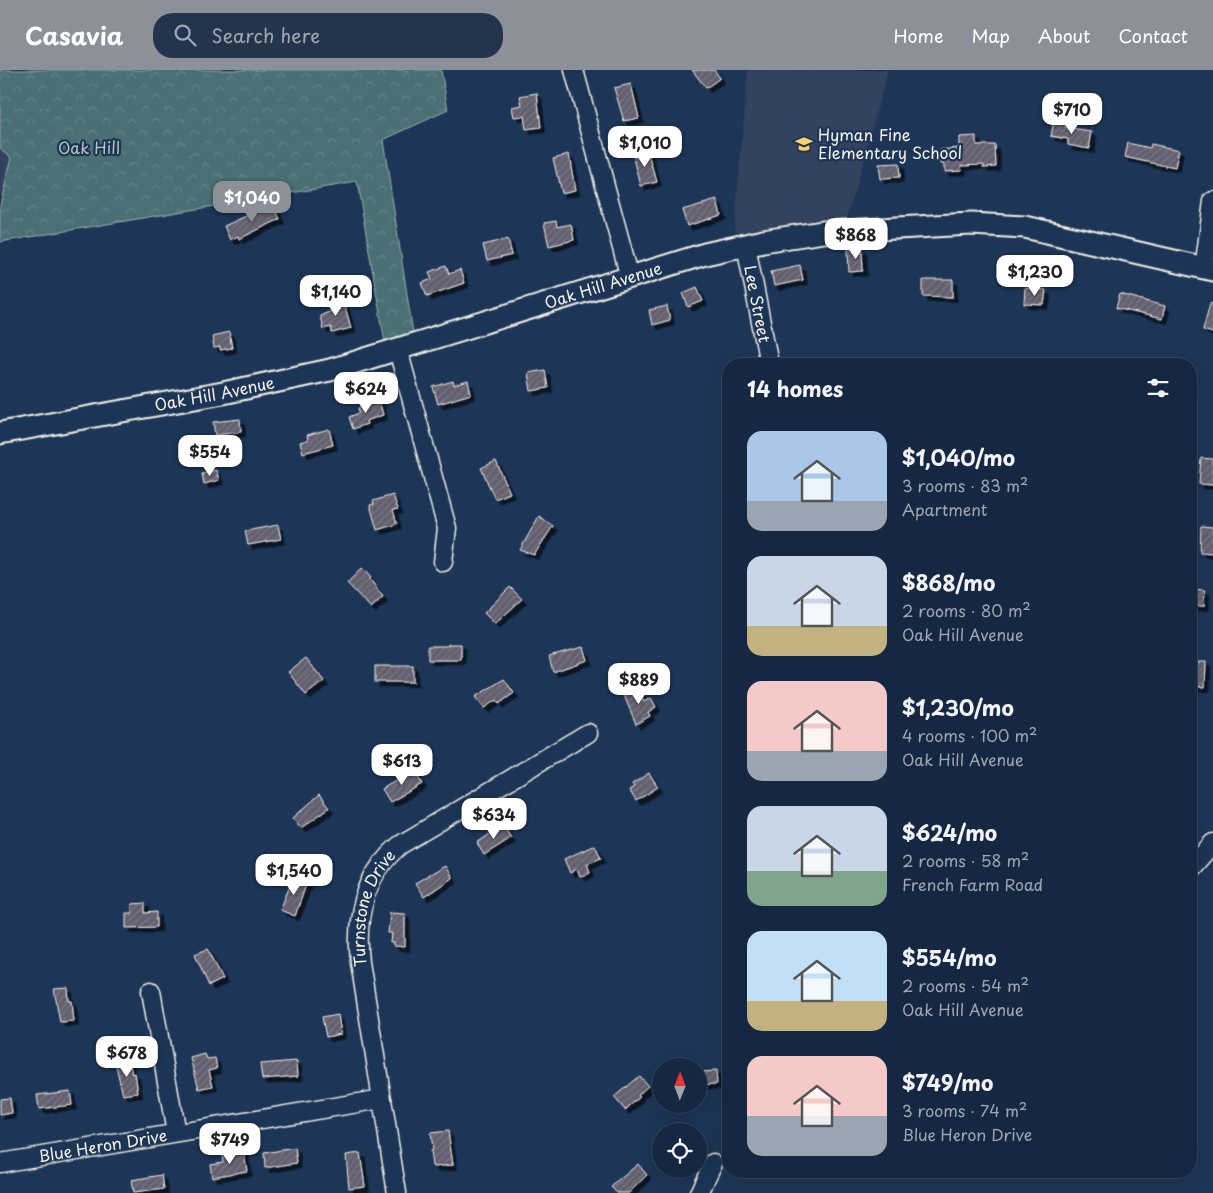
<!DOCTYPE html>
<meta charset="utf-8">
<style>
body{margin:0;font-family:"Playpen Sans",sans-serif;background:#23344c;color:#f1f3f6;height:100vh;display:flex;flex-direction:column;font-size:19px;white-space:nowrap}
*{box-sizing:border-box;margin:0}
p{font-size:16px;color:#9ea6b1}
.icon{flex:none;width:28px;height:28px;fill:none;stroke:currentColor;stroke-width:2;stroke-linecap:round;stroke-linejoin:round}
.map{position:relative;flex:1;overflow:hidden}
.side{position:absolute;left:722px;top:288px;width:475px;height:820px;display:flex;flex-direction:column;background:#162841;border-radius:20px;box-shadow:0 5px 20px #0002,0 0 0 1px #35445a}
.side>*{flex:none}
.needle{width:32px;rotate:1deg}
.fabs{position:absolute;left:652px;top:988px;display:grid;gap:10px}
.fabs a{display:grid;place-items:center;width:55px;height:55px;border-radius:50%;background:#162841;box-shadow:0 5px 20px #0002,0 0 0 1px #35445a;font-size:25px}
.price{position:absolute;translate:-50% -42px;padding:0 11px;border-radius:10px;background:#fff;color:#222;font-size:16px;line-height:32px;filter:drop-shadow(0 1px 2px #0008)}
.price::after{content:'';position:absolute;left:50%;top:30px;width:15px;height:11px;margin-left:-8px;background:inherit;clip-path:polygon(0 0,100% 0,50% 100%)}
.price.current{background:#8c9099;color:#fff}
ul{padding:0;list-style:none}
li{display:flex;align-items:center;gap:15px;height:125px;padding:0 25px}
li span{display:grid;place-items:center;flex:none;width:140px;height:100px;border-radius:15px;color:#555}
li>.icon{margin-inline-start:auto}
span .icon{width:60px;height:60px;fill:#fffc;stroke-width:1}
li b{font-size:21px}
h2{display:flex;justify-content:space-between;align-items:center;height:60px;padding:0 25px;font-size:21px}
header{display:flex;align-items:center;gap:30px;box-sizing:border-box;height:70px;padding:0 25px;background:#8c9099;color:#fff}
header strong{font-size:24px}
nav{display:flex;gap:28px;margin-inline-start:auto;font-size:18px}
.search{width:350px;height:45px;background:#23344c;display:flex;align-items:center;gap:12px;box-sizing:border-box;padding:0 18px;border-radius:20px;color:#9ea6b1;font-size:19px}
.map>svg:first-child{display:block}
.built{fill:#32425e}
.park{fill:url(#park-crowns);stroke:#9fb0ae}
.building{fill:url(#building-hatch);stroke:#f4f1e8;filter:url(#shadow)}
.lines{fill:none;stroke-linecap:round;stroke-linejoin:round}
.minor-casing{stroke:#f4f1e8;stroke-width:21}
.major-casing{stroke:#f4f1e8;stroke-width:25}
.minor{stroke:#1d3557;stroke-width:18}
.major{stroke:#1d3557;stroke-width:21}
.labels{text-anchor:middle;stroke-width:4.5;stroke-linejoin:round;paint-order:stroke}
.poi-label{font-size:16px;fill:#f4f1e8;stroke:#1d3557;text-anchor:start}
.park-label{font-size:16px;fill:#b8c4bf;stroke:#1d3557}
.street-label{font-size:16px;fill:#f4f1e8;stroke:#1d3557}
</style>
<header>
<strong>Casavia</strong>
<div class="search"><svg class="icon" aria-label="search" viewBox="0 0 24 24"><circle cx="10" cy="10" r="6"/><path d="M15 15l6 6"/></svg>Search here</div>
<nav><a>Home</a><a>Map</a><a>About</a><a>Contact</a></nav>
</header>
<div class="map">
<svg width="1213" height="1123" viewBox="0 0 1213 1123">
<defs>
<pattern id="park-crowns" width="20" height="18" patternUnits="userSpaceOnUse" patternTransform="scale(1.25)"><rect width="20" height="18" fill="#4a7073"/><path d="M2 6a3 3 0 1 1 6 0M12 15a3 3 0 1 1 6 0" fill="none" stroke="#658587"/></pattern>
<pattern id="building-hatch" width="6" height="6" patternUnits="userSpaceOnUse" patternTransform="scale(1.25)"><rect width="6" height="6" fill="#635f6f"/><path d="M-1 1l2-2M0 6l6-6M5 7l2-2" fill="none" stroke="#7a7684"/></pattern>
<filter id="shadow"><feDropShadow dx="4.5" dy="4.5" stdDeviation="0" flood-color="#0009"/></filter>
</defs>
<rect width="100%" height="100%" fill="#1d3557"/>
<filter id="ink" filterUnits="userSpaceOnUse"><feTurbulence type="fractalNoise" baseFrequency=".02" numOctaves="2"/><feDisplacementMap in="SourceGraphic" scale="10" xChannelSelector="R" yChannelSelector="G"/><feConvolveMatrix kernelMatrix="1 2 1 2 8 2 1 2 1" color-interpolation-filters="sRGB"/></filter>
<g filter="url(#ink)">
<!-- built -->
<g class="built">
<path d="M748,0h140l-41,149 -113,14z"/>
<path d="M0,78l12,9 -12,48z"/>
</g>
<!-- park -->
<path class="park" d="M0,0h441l7,40 -65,30 30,193 -28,9 -28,-160 -357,60v-37l12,-48 -12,-9z"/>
<!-- building -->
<g class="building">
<path d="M692,0h22l6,8 -14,10z"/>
<path d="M631,14l8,34 -15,3 -10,-33z"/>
<path d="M537,23l4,35 -15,2 -2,-14 -10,1 -2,-10 10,-2 -2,-9z"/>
<path d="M1054,50l12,2 -1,6 27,4 -3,16 -21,-4v-5l-17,-3z"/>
<path d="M976,66v9h19l1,21 -12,1v-3l-23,1 1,5 -18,1v-7h-4v-14l19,-2v-11z"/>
<path d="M1128,73l22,5 1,-4 28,6 -4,18 -50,-11z"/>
<path d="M648,80l9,32 -16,4 -8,-32z"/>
<path d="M569,84l6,36 -14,3 -8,-35z"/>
<path d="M898,94l1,14 -19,1 -2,-14z"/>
<path d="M717,130l4,15 -34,11 -5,-16z"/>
<path d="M273,134l7,15 -41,20 -1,-3 -8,4 -6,-14z"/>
<path d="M556,151l1,6 14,-3 3,16 -25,6 -5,-23z"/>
<path d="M508,169l4,16 -25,6 -4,-16z"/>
<path d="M862,178l1,23 -14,1 -1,-23z"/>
<path d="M800,195l3,15 -29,6 -3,-15z"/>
<path d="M446,196l3,8 11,-4 4,13 -37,13 -5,-13 10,-4 -3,-7z"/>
<path d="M923,210h30v17l-30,-1z"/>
<path d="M697,217l6,14 -15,6 -5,-14z"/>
<path d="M1025,218l21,2 -2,15 -20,-1z"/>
<path d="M1120,224l45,12 -3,13 -46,-11z"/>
<path d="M342,226l9,32 -19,5 -1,-6 -8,2 -3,-13 13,-6 -2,-11z"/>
<path d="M1210,233l3,1v29l-10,-3z"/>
<path d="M667,236l3,14 -18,5 -3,-15z"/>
<path d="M229,262l3,16 -12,2v-3l-6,1 -2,-12z"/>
<path d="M545,300l3,18 -17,3 -3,-18z"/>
<path d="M453,311l1,4 14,-4 3,13 -33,10 -5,-17z"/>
<path d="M379,330l4,15 -17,6 1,3 -14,5 -4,-12 10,-4 -1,-5z"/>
<path d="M240,349l1,13 -26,3 -2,-13z"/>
<path d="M329,359l4,16 -30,8 -3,-11 8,-2 -1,-5z"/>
<path d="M1201,388l12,1v26l-14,-1z"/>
<path d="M496,391l14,32 -15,6 -14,-31z"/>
<path d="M216,400l3,10 -15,4 -2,-10z"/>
<path d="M393,425l5,14 -5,1 4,14 -20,6 -7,-25 4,-1 -1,-3z"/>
<path d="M539,446l14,10 -19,29 -14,-5z"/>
<path d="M278,455l3,14 -33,6 -3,-14z"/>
<path d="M1201,456l12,1v26l-13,-1z"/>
<path d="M362,498l9,10 -1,1 13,18 -12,11 -24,-25z"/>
<path d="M510,517l12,12 -27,25 -11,-11z"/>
<path d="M1191,519l14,1 -1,16h-13z"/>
<path d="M448,574h13v16h-33v-14h20z"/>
<path d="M583,577l4,13 -34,12 -4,-16z"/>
<path d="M306,588l18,23 -18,14 -18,-23z"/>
<path d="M1191,592h15l-1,25 -14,-1z"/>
<rect x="375" y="596" width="38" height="16"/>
<path d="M504,609l10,14 -15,11 -3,-4 -12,8 -9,-11z"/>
<path d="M637,617l7,15 7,-4 5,9 -8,5 2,4 -14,8 -13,-31z"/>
<path d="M414,700l8,14 -32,18 -8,-13z"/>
<path d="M649,703l9,14 -22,14 -7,-11 5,-3 -2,-3z"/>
<path d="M319,725l10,13 -28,20 -8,-10z"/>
<path d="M503,755l8,13 -27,17 -7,-12z"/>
<path d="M595,775l6,13 -14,6 3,8 -10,5 -3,-8 -7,4 -6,-14z"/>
<path d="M445,796l7,12 -28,19 -9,-14z"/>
<path d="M294,806l13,6 -12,34 -15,-6z"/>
<path d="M145,833v10l12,-1v15l-31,1v-15h6v-9z"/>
<path d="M390,842l15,1v34l-11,-1v-3h-3l1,-10h-4z"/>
<path d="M208,879l15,30 -14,7 -14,-32z"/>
<path d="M68,918l1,13h3l2,20 -14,1 -6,-33z"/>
<path d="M338,944l3,20 -15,3 -4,-20z"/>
<path d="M205,984l2,5 8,-1 2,10 -8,2 4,16 -14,3 -8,-31z"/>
<path d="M129,990l3,14 3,-1 3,20 -15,2 -8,-33z"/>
<path d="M297,991l1,15 -36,3 -2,-15z"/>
<path d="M716,1001l1,13 -18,1v-13z"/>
<path d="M639,1006l9,10 -10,9 2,2 -15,13 -11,-13z"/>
<path d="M70,1021l2,14 -33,4 -2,-14z"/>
<path d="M10,1028l2,15 -12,2v-16z"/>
<path d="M448,1061l5,34 -19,2 -2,-1 -2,-15 2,-1 -2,-17z"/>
<path d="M295,1078l2,15 -32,5 -1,-15z"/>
<path d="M244,1082l3,19 -35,6 -2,-13 13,-2 -1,-6z"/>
<path d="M360,1083l5,33 -16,2 -3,-33z"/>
<path d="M638,1094l9,11 -18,18h-12l-6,-6z"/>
<path d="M162,1105l2,14 -31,4 -2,-13z"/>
</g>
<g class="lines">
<!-- minor casing -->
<g class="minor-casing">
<g id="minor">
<path d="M574,0l56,208"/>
<path id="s1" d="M746,175l23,119"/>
<path d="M1204,199l9,-68"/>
<path d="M398,280l49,178 -4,34"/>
<path d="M1191,798l22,-25"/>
<path d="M151,921l25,142"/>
<path id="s2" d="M0,1093l382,-64"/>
<path id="s3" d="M397,1123l-37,-231c-5,-46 4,-87 40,-117l188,-112"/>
<path d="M699,1123l14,-30"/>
</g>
</g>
<!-- major casing -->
<g class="major-casing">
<g id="major">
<path id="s4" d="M0,363l223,-40 107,-23 375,-116 58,-13 60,-9 148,-8 54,3 188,43"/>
</g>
</g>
<!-- minor -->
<use href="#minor" class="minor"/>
<!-- major -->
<use href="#major" class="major"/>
</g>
</g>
<!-- icons -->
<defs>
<g id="school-bare" transform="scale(1.35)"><path d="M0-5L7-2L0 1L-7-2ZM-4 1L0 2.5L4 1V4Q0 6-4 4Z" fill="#ffd166" stroke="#1d3557" stroke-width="2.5" paint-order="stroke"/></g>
</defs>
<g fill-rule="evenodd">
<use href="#school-bare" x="804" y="74"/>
</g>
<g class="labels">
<!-- poi labels -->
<g class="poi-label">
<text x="818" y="71">Hyman Fine<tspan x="818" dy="18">Elementary School</tspan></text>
</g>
<!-- park labels -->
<g class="park-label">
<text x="89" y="84">Oak Hill</text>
</g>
<!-- street labels -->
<g class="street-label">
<text dy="6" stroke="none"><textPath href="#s4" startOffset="622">Oak Hill Avenue</textPath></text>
<text dy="6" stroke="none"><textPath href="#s1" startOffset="60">Lee Street</textPath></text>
<text dy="6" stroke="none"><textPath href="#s4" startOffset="218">Oak Hill Avenue</textPath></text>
<text dy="6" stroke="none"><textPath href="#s3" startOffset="291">Turnstone Drive</textPath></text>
<text dy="6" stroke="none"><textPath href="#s2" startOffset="104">Blue Heron Drive</textPath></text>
</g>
</g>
</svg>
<div class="fabs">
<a><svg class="needle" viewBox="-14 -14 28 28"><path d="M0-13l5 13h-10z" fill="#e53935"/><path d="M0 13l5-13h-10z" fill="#9ea6b1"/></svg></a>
<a><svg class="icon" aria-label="locate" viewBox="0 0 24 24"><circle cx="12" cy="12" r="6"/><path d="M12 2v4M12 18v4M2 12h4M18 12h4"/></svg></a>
</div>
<b class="price" style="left:1072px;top:65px">$710</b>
<b class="price" style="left:645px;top:98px">$1,010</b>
<b class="price current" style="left:252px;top:153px">$1,040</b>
<b class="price" style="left:856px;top:190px">$868</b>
<b class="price" style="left:1035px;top:227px">$1,230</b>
<b class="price" style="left:336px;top:247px">$1,140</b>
<b class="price" style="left:366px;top:344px">$624</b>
<b class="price" style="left:210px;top:407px">$554</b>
<b class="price" style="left:639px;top:635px">$889</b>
<b class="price" style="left:402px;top:716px">$613</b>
<b class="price" style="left:494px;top:770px">$634</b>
<b class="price" style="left:294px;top:826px">$1,540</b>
<b class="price" style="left:127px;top:1008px">$678</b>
<b class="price" style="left:230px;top:1095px">$749</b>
<section class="side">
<h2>14 homes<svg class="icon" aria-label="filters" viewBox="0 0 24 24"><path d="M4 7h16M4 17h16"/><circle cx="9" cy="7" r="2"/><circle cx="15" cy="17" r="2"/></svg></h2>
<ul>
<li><span style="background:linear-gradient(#a9c7e8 70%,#9aa5b1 0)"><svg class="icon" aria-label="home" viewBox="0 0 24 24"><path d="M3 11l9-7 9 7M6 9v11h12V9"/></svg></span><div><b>$1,040/mo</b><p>3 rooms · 83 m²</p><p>Apartment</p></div></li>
<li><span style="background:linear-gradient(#c9d6e8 70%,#c2b280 0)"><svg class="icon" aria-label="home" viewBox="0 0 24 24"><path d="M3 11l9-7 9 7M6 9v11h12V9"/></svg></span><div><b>$868/mo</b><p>2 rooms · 80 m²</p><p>Oak Hill Avenue</p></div></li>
<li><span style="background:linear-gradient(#f6c9c9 70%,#9aa5b1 0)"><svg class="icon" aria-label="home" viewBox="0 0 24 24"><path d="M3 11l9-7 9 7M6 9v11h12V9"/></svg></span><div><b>$1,230/mo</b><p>4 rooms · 100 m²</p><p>Oak Hill Avenue</p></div></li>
<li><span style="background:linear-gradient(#c9d6e8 65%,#7fa58c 0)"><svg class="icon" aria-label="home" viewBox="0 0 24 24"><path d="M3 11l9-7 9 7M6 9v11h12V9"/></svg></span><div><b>$624/mo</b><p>2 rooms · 58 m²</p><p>French Farm Road</p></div></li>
<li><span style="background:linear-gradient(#bfe0f5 70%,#c2b280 0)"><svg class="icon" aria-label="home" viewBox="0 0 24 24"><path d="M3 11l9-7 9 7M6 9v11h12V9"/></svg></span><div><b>$554/mo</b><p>2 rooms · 54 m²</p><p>Oak Hill Avenue</p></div></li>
<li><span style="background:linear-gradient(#f6c9c9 60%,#9aa5b1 0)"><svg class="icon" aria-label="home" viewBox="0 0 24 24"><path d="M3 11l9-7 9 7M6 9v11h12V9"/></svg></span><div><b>$749/mo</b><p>3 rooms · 74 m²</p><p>Blue Heron Drive</p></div></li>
</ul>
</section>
</div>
